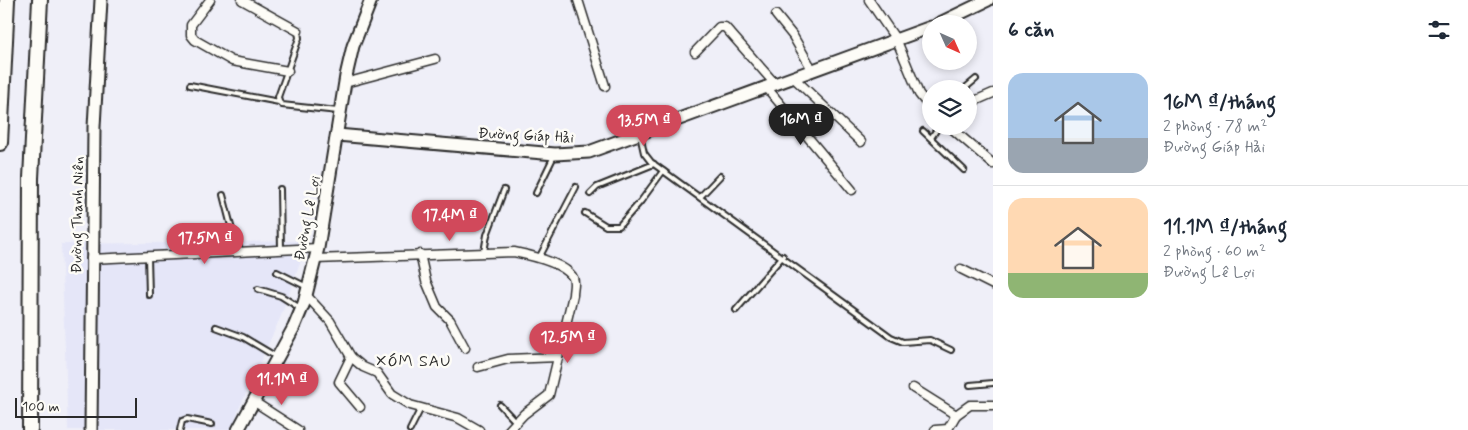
<!DOCTYPE html>
<html lang="vi">
<meta charset="utf-8">
<style>
body{margin:0;font-family:Mynerve,sans-serif;background:#f2f2f3;color:#1f2937;height:100vh;display:flex;flex-direction:column;font-size:19px;white-space:nowrap}
*{box-sizing:border-box;margin:0}
p{font-size:16px;color:#747a83}
.icon{flex:none;width:28px;height:28px;fill:none;stroke:currentColor;stroke-width:2;stroke-linecap:round;stroke-linejoin:round}
.map{position:relative;flex:1;overflow:hidden}
.details{display:flex;flex-direction:column;background:#fff;width:475px}
.details>*{flex:none}
.needle{width:32px;rotate:135deg}
.fabs{position:absolute;left:922px;top:15px;display:grid;gap:10px}
.fabs a{display:grid;place-items:center;width:55px;height:55px;border-radius:50%;background:#fff;box-shadow:0 2px 8px #0003;font-size:25px}
.scale{position:absolute;left:15px;bottom:12px;width:122px;box-sizing:border-box;padding-left:5px;border:2px solid #2b2b2b;border-top:0;font-size:14px;line-height:18px;white-space:nowrap;color:#2b2b2b;-webkit-text-stroke:4px #fdfcf7;paint-order:stroke}
.price{position:absolute;translate:-50% -42px;padding:0 11px;border-radius:18px;background:#d1495b;color:#fff;font-size:16px;line-height:32px;filter:drop-shadow(0 1px 2px #0008)}
.price::after{content:'';position:absolute;left:50%;top:30px;width:15px;height:11px;margin-left:-8px;background:inherit;clip-path:polygon(0 0,100% 0,50% 100%)}
.price.current{background:#222;color:#fff}
ul{padding:0;list-style:none}
li{display:flex;align-items:center;gap:15px;height:125px;padding:0 15px}
li+li{border-top:1px solid #e0e1e3}
li span{display:grid;place-items:center;flex:none;width:140px;height:100px;border-radius:15px;color:#555}
li>.icon{margin-inline-start:auto}
span .icon{width:60px;height:60px;fill:#fffc;stroke-width:1}
li b{font-size:21px}
h2{display:flex;justify-content:space-between;align-items:center;height:60px;padding:0 15px;font-size:21px}
main{display:flex;flex:1;min-height:0}
.map>svg:first-child{display:block}
.built{fill:#e5e6f8}
.lines{fill:none;stroke-linecap:round;stroke-linejoin:round}
.lane-casing{stroke:#2b2b2b;stroke-width:8}
.street-casing{stroke:#2b2b2b;stroke-width:11}
.secondary-casing{stroke:#2b2b2b;stroke-width:15}
.highway-casing{stroke:#2b2b2b;stroke-width:18}
.lane{stroke:#fdfcf7;stroke-width:4}
.street{stroke:#fdfcf7;stroke-width:8}
.secondary{stroke:#fdfcf7;stroke-width:11}
.highway{stroke:#fdfcf7;stroke-width:14}
.labels{text-anchor:middle;stroke-width:5;stroke-linejoin:round;paint-order:stroke}
.street-label{font-size:15px;fill:#2b2b2b;stroke:#fdfcf7}
.neighbourhood-label{font-size:16px;letter-spacing:1px;fill:#2b2b2b;stroke:#fdfcf7}
</style>
<main>
<div class="map">
<svg width="993" height="430" viewBox="0 0 993 430">
<rect width="100%" height="100%" fill="#efeff8"/>
<filter id="ink" filterUnits="userSpaceOnUse"><feTurbulence type="fractalNoise" baseFrequency=".02" numOctaves="2"/><feDisplacementMap in="SourceGraphic" scale="10" xChannelSelector="R" yChannelSelector="G"/><feConvolveMatrix kernelMatrix="1 2 1 2 8 2 1 2 1" color-interpolation-filters="sRGB"/></filter>
<g filter="url(#ink)">
<!-- built -->
<path class="built" d="M308,241l-27,75 -43,95 -6,19h-164l-7,-186z"/>
<g class="lines">
<!-- lane casing -->
<g class="lane-casing">
<g id="lane">
<path d="M190,85l89,17 3,3 56,6"/>
<path d="M964,89l12,-10"/>
<path d="M279,102l-1,-5 21,-59 -1,-7"/>
<path d="M923,131l41,39"/>
<path d="M640,135l4,18 7,9 240,175 12,5 27,-2 21,10"/>
<path d="M931,138l8,-12"/>
<path d="M280,189l1,61"/>
<path d="M536,193l18,-37"/>
<path d="M590,194l7,-7 57,-23"/>
<path d="M223,195l9,35 9,22"/>
<path d="M700,197l20,-21"/>
<path d="M585,213l21,13h13l22,-25 22,-30"/>
<path d="M484,252l3,-17 17,-45"/>
<path d="M148,256l1,39"/>
<path d="M539,258l37,-71"/>
<path d="M277,272l30,15"/>
<path d="M258,289l23,7 19,12"/>
<path d="M736,310l47,-54"/>
<path d="M216,327l27,10 32,19"/>
<path d="M970,385l23,-2"/>
<path d="M500,405l16,17"/>
<path d="M180,430l2,-9 5,-2 25,5"/>
<path d="M410,430l11,-22"/>
</g>
</g>
<!-- street casing -->
<g class="street-casing">
<g id="street">
<path d="M210,0l-19,25v10l4,5 37,21 56,10"/>
<path d="M242,0l56,31"/>
<path d="M578,0l27,86"/>
<path d="M869,0l28,41 22,53 12,15"/>
<path d="M776,15l17,21 20,35"/>
<path d="M695,52l24,-25h6l51,58"/>
<path d="M794,78l67,64"/>
<path d="M345,83l90,-24"/>
<path d="M767,88l85,102"/>
<path d="M969,100h8l16,-7"/>
<path d="M949,126l44,38"/>
<path d="M420,254l6,27 11,26 13,13 15,28"/>
<path d="M91,259l227,-11"/>
<path d="M315,259l199,-7c15,3 48,10 58,24 4,5 1,13 1,19l-24,100 -25,19 -15,16"/>
<path d="M961,269l32,16"/>
<path d="M306,295l24,26 21,36 12,10 14,6 15,21 18,11 48,13 21,12"/>
<path d="M351,357l-12,25 21,25"/>
<path d="M478,367l30,-8 50,-2"/>
<path d="M913,388l43,27 14,-10h23"/>
<path d="M253,401l45,29"/>
<path d="M935,430l13,-1 8,-14"/>
</g>
</g>
<!-- secondary casing -->
<g class="secondary-casing">
<g id="secondary">
<path d="M938,24l50,-24"/>
<path d="M337,135l218,19 34,-2 342,-125"/>
<path d="M91,430l3,-303 7,-127"/>
<path d="M238,430l56,-103 10,-24 14,-55 28,-172 7,-30 18,-46"/>
</g>
</g>
<!-- highway casing -->
<g class="highway-casing">
<g id="highway">
<path d="M0,143l7,-143"/>
<path d="M30,430l1,-252 9,-178"/>
</g>
</g>
<!-- lane -->
<use href="#lane" class="lane"/>
<!-- street -->
<use href="#street" class="street"/>
<!-- secondary -->
<use href="#secondary" class="secondary"/>
<!-- highway -->
<use href="#highway" class="highway"/>
</g>
</g>
<g class="labels">
<!-- street labels -->
<g class="street-label">
<text transform="translate(526 135) rotate(3)" y="5">Đường Giáp Hải</text>
<text transform="translate(77 215) rotate(-89)" y="5">Đường Thanh Niên</text>
<text transform="translate(307 218) rotate(-79)" y="5">Đường Lê Lợi</text>
</g>
<!-- neighbourhood labels -->
<g class="neighbourhood-label">
<text x="414" y="366">XÓM SAU</text>
</g>
</g>
</svg>
<div class="fabs">
<a><svg class="needle" viewBox="-14 -14 28 28"><path d="M0-13l5 13h-10z" fill="#e53935"/><path d="M0 13l5-13h-10z" fill="#747a83"/></svg></a>
<a><svg class="icon" aria-label="layers" viewBox="0 0 24 24"><path d="M12 4l9 5-9 5-9-5zM3 14l9 5 9-5"/></svg></a>
</div>
<div class="scale">100 m</div>
<b class="price current" style="left:801px;top:146px">16M ₫</b>
<b class="price" style="left:644px;top:147px">13.5M ₫</b>
<b class="price" style="left:450px;top:242px">17.4M ₫</b>
<b class="price" style="left:205px;top:265px">17.5M ₫</b>
<b class="price" style="left:568px;top:364px">12.5M ₫</b>
<b class="price" style="left:282px;top:406px">11.1M ₫</b>
</div>
<section class="details">
<h2>6 căn<svg class="icon" aria-label="filters" viewBox="0 0 24 24"><path d="M4 7h16M4 17h16"/><circle cx="9" cy="7" r="2"/><circle cx="15" cy="17" r="2"/></svg></h2>
<ul>
<li><span style="background:linear-gradient(#a9c7e8 65%,#9aa5b1 0)"><svg class="icon" aria-label="home" viewBox="0 0 24 24"><path d="M3 11l9-7 9 7M6 9v11h12V9"/></svg></span><div><b>16M ₫/tháng</b><p>2 phòng · 78 m²</p><p>Đường Giáp Hải</p></div></li>
<li><span style="background:linear-gradient(#ffd9b3 75%,#8fb573 0)"><svg class="icon" aria-label="home" viewBox="0 0 24 24"><path d="M3 11l9-7 9 7M6 9v11h12V9"/></svg></span><div><b>11.1M ₫/tháng</b><p>2 phòng · 60 m²</p><p>Đường Lê Lợi</p></div></li>
</ul>
</section>
</main>
